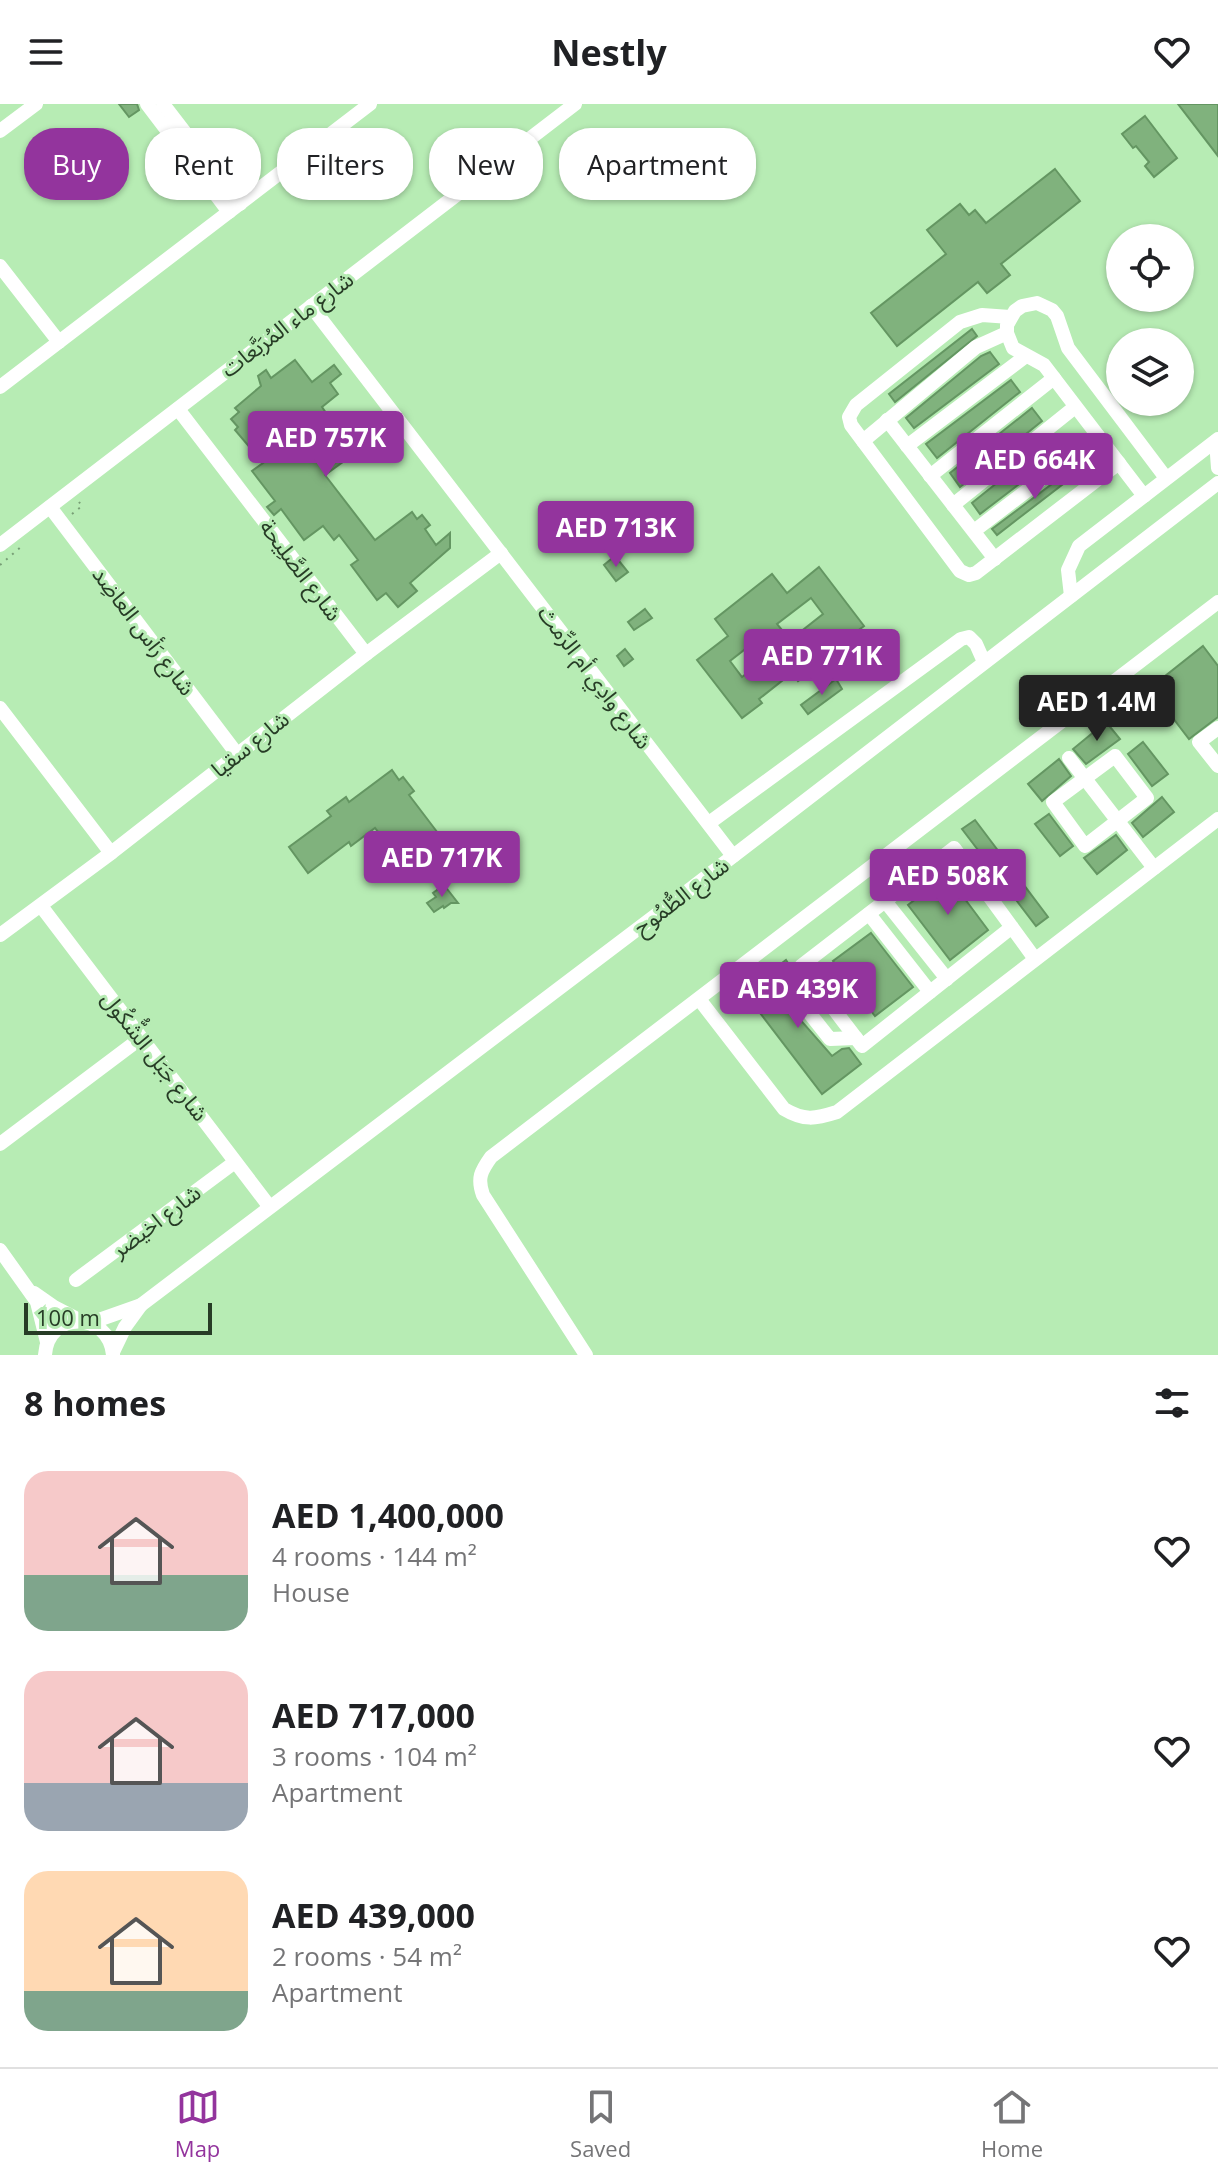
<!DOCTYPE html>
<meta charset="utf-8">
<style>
body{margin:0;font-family:"Open Sans","Noto Sans Arabic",sans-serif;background:#f2f2f2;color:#202124;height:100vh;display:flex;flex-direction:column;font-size:30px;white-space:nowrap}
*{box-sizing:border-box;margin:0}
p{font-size:26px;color:#757577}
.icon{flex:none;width:44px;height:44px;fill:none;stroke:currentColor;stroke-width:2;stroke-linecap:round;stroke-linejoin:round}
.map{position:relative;height:1251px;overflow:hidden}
.side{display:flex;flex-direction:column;background:#fff;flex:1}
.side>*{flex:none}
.top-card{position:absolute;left:24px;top:24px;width:800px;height:72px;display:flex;gap:16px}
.controls{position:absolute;left:1106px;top:120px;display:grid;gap:16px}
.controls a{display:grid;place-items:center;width:88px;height:88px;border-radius:50%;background:#fff;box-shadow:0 2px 6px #0004;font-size:40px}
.scale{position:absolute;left:24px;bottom:20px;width:188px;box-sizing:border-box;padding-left:8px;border:4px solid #273c26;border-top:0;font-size:22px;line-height:28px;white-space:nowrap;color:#273c26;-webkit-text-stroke:6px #b7ecb4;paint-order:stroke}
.price{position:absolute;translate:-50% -68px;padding:0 18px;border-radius:8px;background:#93349d;color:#fff;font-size:26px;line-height:52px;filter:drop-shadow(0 2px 4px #0008)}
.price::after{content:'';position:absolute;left:50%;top:48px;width:24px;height:18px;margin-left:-12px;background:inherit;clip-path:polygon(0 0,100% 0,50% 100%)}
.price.selected{background:#222;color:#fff}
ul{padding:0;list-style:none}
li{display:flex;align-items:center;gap:24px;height:200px;padding:0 24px}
li span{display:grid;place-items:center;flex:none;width:224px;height:160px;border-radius:24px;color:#555}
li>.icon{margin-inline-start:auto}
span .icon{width:96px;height:96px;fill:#fffc;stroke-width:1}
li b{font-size:34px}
h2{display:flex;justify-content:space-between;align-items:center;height:96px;padding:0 24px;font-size:34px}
.chip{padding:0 28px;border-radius:32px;background:#fff;box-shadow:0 2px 6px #0004;font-size:28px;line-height:72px}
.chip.selected{background:#93349d;color:#fff}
header{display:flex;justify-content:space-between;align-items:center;height:104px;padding:0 24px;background:#fff;font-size:36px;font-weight:700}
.tabs{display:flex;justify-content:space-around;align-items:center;height:112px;border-top:2px solid #e0e0e0;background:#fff;font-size:22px;color:#757577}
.tabs a{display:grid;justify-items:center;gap:4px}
.tabs .selected{color:#93349d}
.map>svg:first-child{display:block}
.building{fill:#80b27d;stroke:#649662;stroke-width:2;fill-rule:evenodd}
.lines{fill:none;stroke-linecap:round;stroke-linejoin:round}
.path{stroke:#779e75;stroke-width:2;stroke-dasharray:2 6;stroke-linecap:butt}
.minor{stroke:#fff;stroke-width:14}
.labels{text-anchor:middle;stroke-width:6;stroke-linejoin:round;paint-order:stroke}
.street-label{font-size:22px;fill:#273c26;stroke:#b7ecb4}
</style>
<header><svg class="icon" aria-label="menu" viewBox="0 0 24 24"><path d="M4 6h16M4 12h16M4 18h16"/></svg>Nestly<svg class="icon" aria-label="heart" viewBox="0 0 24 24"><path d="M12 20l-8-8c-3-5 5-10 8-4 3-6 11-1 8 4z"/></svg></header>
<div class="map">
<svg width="1218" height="1251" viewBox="0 0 1218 1251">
<rect width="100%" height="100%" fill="#b7ecb4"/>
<!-- building -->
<g class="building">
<path d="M119,0h18l2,6 -10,7z"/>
<path d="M1178,0h40v52z"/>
<path d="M1145,12l32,42 -23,19 -9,-11 4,-4 -13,-16 -3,2 -11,-14z"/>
<path d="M1055,65l25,32 -79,63 9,11 -23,18 -9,-11 -81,64 -26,-33 75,-59 -19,-24 33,-26 9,11 6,-5 11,13z"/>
<path d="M972,225l5,7 -82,66 -6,-8z"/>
<path d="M990,248l9,12 -85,64 -8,-10 75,-62z"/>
<path d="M295,256l17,22 22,-17 7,9 -11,9 8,11 -16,13 11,16 10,-8 22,31 -40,29 50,65 37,-28 5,7 5,-4 8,10 -5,4 11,16 14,-12v15l-40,35 7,8 -19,16 -12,-14 -9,7 -26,-35 7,-5 -19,-25 -5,5 -11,-14 -19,14 -23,-31 -7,6 -7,-8 8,-6 -23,-30 11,-8 -28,-33 3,-3 -7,-8 8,-7 -4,-4 26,-22 -3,-10 8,-6 5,8z"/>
<path d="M1011,276l9,12 -83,66 -11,-14z"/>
<path d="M1032,304l10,13 -82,66 -10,-14z"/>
<path d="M1054,333l10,13 -84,64 -8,-11z"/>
<path d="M1076,362l4,5 -83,64 -5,-6z"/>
<path d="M615,452l13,16 -12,9 -12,-16z"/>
<path d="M819,463l45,59 -20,15 -3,-5 -33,26 6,7 -16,12 -6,-8 -33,26 3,4 -20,15 -45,-58 31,-24 -13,-17 57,-45 15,19zM811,494l12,16 -33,26 -13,-16zM762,532l12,16 -32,25 -12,-16z"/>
<path d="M645,505l7,9 -18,12 -6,-8z"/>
<path d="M1203,542l15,20v51l-29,22 -39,-51z"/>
<path d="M625,545l8,10 -9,7 -7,-10z"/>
<path d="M836,575l6,10 -34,25 -7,-9z"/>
<path d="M1106,618l14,17 -34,25 -13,-15z"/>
<path d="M1143,638l25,32 -16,12 -24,-32z"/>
<path d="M1059,655l12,17 -29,25 -14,-17z"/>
<path d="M392,666l7,10 4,-3 11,14 -5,4 38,50 -11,9 2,4 -14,11 -3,-4 -11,8 -35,-45 -24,18 -2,-4 -41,31 -19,-26 42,-31 -4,-5 19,-14 3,5z"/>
<path d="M1162,693l12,15 -31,25 -11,-14z"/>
<path d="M1049,710l24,32 -13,10 -25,-32z"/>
<path d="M975,716l73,97 -12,9 -74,-97z"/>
<path d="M1116,731l11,15 -30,24 -13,-16z"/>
<path d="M947,771l41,55 -38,30 -42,-55z"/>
<path d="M444,781l14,18h-7l-7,5 -1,-2 -9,6 -7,-9 9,-6 -3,-4z"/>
<path d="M871,829l42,54 -38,29 -42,-55z"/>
<path d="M786,856l13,20 -2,9 -14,11 49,56 10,-7 7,-1 12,16 -39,30 -78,-102z"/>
</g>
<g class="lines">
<!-- path -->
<g class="path">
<path d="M72,410l10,-8 -3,-4"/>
<path d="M0,461l22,-19"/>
</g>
<!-- minor -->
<g class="minor">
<path d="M147,0l82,108"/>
<path d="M163,0l77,100"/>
<path d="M0,27l36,-27"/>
<path d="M0,162l59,76"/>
<path d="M311,202l422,550"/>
<path d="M1010,213l-28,-2 -22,7 -104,83 -7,12 2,8 109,146 9,4 7,-2 143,-110"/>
<path d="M0,283l370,-283"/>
<path d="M178,305l188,245"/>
<path d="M887,316l108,139"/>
<path d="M863,337l113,-94 31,-14"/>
<path d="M1216,337l2,27"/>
<path d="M907,342l119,-90"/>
<path d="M930,372l124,-98"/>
<path d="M1144,392l-100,-131 -31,-17 -6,-15v-8l8,-14 7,-5 15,-3 15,7 5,6 11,32 98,130"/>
<path d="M953,401l122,-98"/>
<path d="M50,403l187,247"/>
<path d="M974,427l124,-95"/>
<path d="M0,441l575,-441"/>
<path d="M1071,492l-3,-26 11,-24 139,-107"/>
<path d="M0,604l111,145"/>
<path d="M1218,624l-19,14 19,24"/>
<path d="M1115,652l32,42 -62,48 -32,-44z"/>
<path d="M1069,654l85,110"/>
<path d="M709,719l252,-184 8,-2 7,7 8,18"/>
<path d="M885,797l62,78"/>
<path d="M41,802l228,300"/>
<path d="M869,810l61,78"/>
<path d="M1012,823l-150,119 -61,-80 153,-118 81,111"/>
<path d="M0,831l111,-82 255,-199 135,-101"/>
<path d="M810,874l-7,27 27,34 26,-1"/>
<path d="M699,895l85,110c20,12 31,10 53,3l381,-293"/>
<path d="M0,1040l141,-106"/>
<path d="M0,1146l37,52 10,40"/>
<path d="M76,1176l159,-118"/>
<path d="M34,1189l20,14 27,14"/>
<path d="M90,1219l51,-18 548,-415 529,-407"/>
<path d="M113,1248l12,-25 16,-22"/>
<path d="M45,1251c3,-45 64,-44 68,0"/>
<path d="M586,1251l-103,-160c-6,-17 -2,-24 8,-38l727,-555"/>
</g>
</g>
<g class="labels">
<!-- street labels -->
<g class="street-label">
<text transform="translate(287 220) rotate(-37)" y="8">شارع ماء المُرَبَّعات</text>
<text transform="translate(301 466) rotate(53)" y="8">شارع الصَّلِيحة</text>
<text transform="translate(144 527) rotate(53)" y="8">شارع رَأس العاضِد</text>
<text transform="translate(595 573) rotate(53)" y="8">شارع وادِي أم الرِّمث</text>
<text transform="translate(250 640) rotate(-38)" y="8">شارع سقيا</text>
<text transform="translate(681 792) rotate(-37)" y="8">شارع الطُّمُوح</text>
<text transform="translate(155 952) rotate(52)" y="8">شارع جَبَل الشُّكُول</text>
<text transform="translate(156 1117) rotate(-37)" y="8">شارع اخيضر</text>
</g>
</g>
</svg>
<div class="controls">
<a><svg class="icon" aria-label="locate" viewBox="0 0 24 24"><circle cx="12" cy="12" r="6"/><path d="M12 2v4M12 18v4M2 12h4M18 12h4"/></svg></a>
<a><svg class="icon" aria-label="layers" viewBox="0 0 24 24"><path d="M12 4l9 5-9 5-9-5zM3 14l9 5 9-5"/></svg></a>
</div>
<div class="scale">100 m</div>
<b class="price" style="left:326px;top:375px">AED 757K</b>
<b class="price" style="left:1035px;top:397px">AED 664K</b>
<b class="price" style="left:616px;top:465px">AED 713K</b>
<b class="price" style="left:822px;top:593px">AED 771K</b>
<b class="price selected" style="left:1097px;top:639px">AED 1.4M</b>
<b class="price" style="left:442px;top:795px">AED 717K</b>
<b class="price" style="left:948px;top:813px">AED 508K</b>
<b class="price" style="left:798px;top:926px">AED 439K</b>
<div class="top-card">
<a class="chip selected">Buy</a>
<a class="chip">Rent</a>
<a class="chip">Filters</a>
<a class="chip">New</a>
<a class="chip">Apartment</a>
</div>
</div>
<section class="side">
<h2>8 homes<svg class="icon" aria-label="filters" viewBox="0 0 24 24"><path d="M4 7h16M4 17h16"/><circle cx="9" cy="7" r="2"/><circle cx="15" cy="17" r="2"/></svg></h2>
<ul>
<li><span style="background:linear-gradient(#f6c9c9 65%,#7fa58c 0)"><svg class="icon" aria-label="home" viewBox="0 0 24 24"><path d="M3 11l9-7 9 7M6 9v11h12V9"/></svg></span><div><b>AED 1,400,000</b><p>4 rooms · 144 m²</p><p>House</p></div><svg class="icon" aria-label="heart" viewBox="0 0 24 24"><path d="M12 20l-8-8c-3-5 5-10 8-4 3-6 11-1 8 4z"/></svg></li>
<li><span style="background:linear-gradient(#f6c9c9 70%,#9aa5b1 0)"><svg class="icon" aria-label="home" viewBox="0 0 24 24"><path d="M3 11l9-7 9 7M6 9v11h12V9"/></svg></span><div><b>AED 717,000</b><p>3 rooms · 104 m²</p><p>Apartment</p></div><svg class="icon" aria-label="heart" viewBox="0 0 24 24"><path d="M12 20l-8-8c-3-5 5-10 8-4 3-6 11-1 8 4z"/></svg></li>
<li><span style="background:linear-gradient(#ffd9b3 75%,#7fa58c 0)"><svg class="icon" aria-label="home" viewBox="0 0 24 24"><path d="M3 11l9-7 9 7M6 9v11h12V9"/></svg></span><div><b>AED 439,000</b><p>2 rooms · 54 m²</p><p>Apartment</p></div><svg class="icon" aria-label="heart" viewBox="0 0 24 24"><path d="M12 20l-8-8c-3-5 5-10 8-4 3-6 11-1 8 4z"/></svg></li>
</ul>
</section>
<nav class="tabs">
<a class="selected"><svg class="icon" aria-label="map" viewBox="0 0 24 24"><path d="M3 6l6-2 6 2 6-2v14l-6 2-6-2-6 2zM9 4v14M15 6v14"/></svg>Map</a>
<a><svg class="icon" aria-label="saved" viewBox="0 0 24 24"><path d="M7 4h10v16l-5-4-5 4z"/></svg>Saved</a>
<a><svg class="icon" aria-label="home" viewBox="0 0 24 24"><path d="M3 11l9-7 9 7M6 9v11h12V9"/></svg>Home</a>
</nav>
